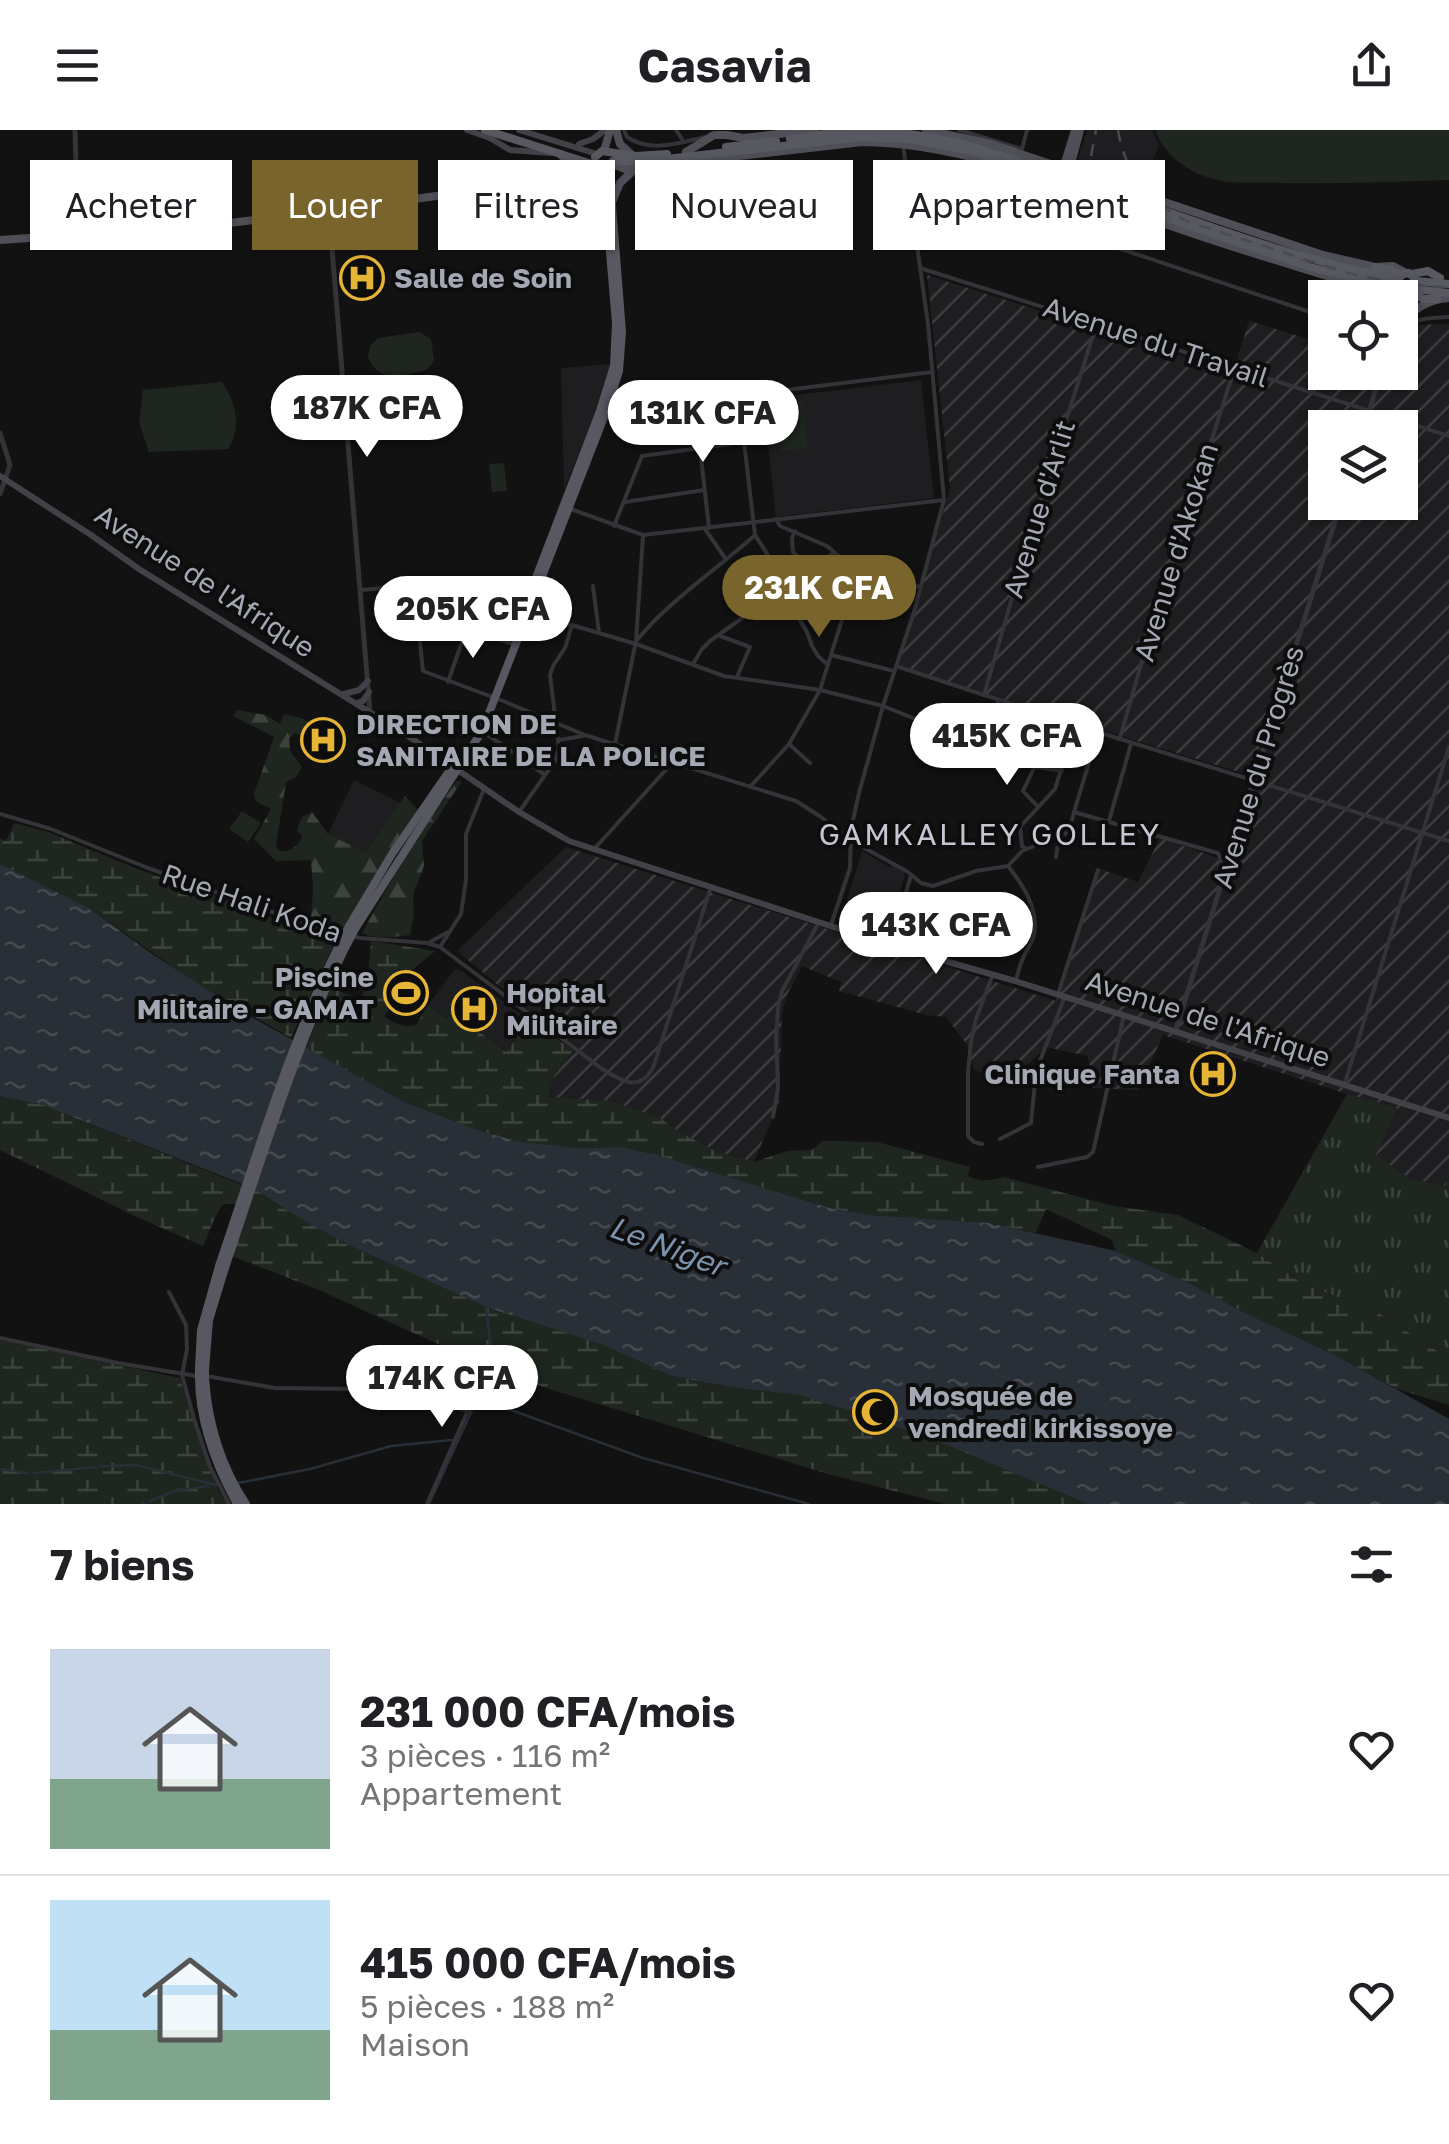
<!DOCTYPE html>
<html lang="fr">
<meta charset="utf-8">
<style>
body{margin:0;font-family:"Golos Text",sans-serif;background:#f2f2f2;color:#202124;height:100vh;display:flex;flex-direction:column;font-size:38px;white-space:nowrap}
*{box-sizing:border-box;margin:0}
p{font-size:32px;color:#757577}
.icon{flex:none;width:55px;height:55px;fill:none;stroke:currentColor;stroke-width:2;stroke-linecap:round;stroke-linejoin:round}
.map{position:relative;height:1374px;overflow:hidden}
.details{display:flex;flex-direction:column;background:#fff;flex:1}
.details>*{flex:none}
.guide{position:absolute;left:30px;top:30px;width:1390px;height:90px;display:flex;gap:20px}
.fabs{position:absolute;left:1308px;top:150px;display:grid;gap:20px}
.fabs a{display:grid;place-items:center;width:110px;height:110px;border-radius:0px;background:#fff;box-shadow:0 2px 8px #0004;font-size:50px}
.price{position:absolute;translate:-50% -85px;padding:0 22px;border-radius:35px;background:#fff;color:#222;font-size:32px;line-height:65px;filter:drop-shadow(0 2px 5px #0008)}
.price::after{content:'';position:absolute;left:50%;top:60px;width:30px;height:22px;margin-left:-15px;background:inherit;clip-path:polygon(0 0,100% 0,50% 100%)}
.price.current{background:#79642c;color:#fff}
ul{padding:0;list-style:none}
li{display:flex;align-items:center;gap:30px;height:250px;padding:0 50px}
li+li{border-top:2px solid #e0e0e0}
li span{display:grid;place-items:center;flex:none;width:280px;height:200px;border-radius:0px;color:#555}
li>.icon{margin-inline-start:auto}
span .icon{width:120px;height:120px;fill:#fffc;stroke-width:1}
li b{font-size:42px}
h2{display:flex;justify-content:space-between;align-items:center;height:120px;padding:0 50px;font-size:42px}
.pill{padding:0 35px;border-radius:0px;background:#fff;box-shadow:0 2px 8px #0004;font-size:35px;line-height:90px}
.pill.current{background:#79642c;color:#fff}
header{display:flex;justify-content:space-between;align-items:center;height:130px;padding:0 50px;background:#fff;font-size:45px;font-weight:700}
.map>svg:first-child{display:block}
.built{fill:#1e1e20}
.industrial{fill:url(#industrial-furrows);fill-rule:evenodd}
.grass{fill:url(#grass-tufts)}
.forest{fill:url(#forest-firs)}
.wetland{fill:url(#wetland-marsh)}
.pitch{fill:#1e261f}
.water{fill:url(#water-ripples)}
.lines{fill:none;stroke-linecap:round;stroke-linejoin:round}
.stream{stroke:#292f36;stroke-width:2.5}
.minor{stroke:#333338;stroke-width:4}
.tertiary{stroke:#333338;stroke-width:5}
.secondary{stroke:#414248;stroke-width:6}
.primary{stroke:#4f5057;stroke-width:8}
.trunk{stroke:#575860;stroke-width:8}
.rail{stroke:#4a4b51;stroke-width:2.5;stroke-dasharray:12 10;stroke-linecap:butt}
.trunk-bridge{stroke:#575860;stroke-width:8}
.labels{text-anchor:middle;stroke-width:8;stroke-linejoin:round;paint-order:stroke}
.poi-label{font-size:28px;font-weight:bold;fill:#a4a8b3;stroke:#0d0d0e;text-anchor:start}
.street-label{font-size:28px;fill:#a4a8b3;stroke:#0d0d0e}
.neighbourhood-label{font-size:30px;letter-spacing:2.5px;fill:#c4c7cf;stroke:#0d0d0e}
.water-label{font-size:30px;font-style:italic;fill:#7c93ad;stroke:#0d0d0e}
</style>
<header><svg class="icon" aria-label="menu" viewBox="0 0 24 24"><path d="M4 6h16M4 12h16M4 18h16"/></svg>Casavia<svg class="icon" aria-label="share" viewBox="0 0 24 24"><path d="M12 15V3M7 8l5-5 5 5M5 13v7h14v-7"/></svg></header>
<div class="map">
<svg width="1449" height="1374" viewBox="0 0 1449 1374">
<defs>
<pattern id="industrial-furrows" width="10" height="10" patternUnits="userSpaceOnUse" patternTransform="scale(2.5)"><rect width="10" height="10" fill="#1e1e20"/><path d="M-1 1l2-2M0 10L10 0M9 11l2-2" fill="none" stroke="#3c3c3e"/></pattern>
<pattern id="grass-tufts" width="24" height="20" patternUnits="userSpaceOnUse" patternTransform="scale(2.5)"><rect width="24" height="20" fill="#1e261f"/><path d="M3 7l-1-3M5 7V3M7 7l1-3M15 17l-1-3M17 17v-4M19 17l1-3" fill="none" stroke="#3c433d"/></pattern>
<pattern id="forest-firs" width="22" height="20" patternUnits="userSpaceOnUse" patternTransform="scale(2.5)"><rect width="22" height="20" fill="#1e261f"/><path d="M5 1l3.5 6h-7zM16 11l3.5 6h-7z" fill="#3c433d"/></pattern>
<pattern id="wetland-marsh" width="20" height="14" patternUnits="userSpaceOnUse" patternTransform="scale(2.5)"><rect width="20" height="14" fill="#1e261f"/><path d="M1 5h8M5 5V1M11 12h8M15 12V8" fill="none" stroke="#3c433d"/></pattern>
<pattern id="water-ripples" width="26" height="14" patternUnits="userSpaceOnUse" patternTransform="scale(2.5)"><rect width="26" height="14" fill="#292f36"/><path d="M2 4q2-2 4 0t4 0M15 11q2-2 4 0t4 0" fill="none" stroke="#454a51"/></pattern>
</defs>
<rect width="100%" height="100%" fill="#121213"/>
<!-- built -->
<g class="built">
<path d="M1087,0h65l7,16 -12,28 -9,-3 -7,9 -49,-14 -4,-8z"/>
<path d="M611,234l-11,37 -36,89 -3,-122z"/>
<path d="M921,250l13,118 -158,19 -13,-118z"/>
<path d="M354,650l47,23 -35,51 -38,-20z"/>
<path d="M862,721l28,16 2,-3 13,8 -13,55 -49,-13z"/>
<path d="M455,839h4l71,52 -24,31 -53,-39 -5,6 -20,-14z"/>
</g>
<!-- industrial -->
<path class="industrial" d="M927,145l306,97 16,-51 76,23v28h75v-30l6,-17 43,-1v853l-3,9 -37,-8 -34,-23 22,-47 -50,-14 -184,-59 -25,55 -45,-2 -5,-32 -42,-9 -34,33 -38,-10 -7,-25 -21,-28 -20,-2 -87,-24 2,-9 -39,-16 -15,29 -5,18 -3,89 -25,60 -39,-11 -41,-22 -12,-10 -51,-18 -64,-4 6,-19 21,-30 -117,-97 109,-104 490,154 44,-132 38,13 22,-44 67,23 28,-84 -357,-109 52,-179zM1325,298h75v74h-75z"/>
<!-- grass -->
<path class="grass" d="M1347,964l50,14 -21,47 33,23 36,8 4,-9v182l-69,-45 -80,-32 -43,-29z"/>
<!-- forest -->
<g class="forest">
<path d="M237,580l29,5 14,9 4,-10 17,4 12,7 -5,14 -13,-6 -6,5 1,13 12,16 -6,10 -10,5 -10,63 3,6c10,2 20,-5 23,-15l-5,-6 5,-13 10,-5 16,22 38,19 39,-57 13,14 -71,114 -9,6 -23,-3 -4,-5 2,-35 -2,-27 -35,1 -22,-22 17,-30c-7,-5 -16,-4 -17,-15l20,-57 -41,-21z"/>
<path d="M457,651h5l-40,60 2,25 -11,29 1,20 -4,20c-16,2 -33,5 -48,-2 29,-53 59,-104 95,-152z"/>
</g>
<!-- wetland -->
<g class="wetland">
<path d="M14,693l34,9 92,38 100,34 48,21 48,15 -45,98 -98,-57 -104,-73 -89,-44v-26l6,3z"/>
<path d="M371,811l64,10c-10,9 -24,18 -31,28 -9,12 -11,26 -20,37 10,8 20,12 32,9l12,-20 19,14 6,-7 53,40 24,-31 43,29 -20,28 -5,19 63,4 51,18 12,10 41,22 39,11 33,-11 25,-1 11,-9 54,1 93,25 -2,9c12,7 23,4 36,1l110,29 64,9 79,38 43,29 80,32 69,45v46l-52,-16 -58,-32 -98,-46 -52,-28 -73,-32 -4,-11 -66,-31 -10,24 -47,-10 -118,-8 -38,-6 -176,-54 -36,-8 -43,1 -62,-7 -38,-11 -75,-28 -97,-54 24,-60 31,11 7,-23z"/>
<path d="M0,966l43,9 199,80 -5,19h-13c-11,11 -13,27 -21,42l-66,-29 -137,-67z"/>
<path d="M255,1059l39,26 55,30 137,62 117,38 69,31 65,12 62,7 62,19 81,29 146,61h-143l-117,-30 -285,-87 -61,-23 -163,-74 -87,-34z"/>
<path d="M0,1210l180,38 24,77 14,34 9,15h-227z"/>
</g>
<!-- pitch -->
<g class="pitch">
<path d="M1155,0h294v50c-57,2 -113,4 -169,3 -22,-1 -48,2 -70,-5 -24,-7 -46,-24 -55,-48z"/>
<path d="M420,202l11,7 3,22 -6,8c-22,7 -52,15 -60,-13l2,-10 8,-8z"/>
<path d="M222,252c14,21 20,44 6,67l-79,3 -10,-29 4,-33z"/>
<path d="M803,271l5,47 -29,3 -5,-47z"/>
<path d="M504,333l3,28 -15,1 -3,-28z"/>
<path d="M242,681l19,12 -13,19 -19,-13z"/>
</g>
<!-- water -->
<path class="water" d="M0,734l89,44 63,46 94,60 158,88 74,28 38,11 62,7 43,-1 36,8 176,54 38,6 118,8 127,28 73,32 52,28 98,46 110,62v85h-361l-146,-61 -81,-29 -62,-19 -62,-7 -65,-12 -69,-31 -117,-38 -137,-62 -55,-30 -39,-26 -212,-84 -43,-9z"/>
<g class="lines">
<!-- stream -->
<g class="stream">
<path d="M486,1177l7,57 -2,5"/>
<path d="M483,1257l6,-13"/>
<path d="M478,1268l165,60 166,46"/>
<path d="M100,1336l36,-1 80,20"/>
<path d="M0,1339l28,4"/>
<path d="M34,1343l62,-6"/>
<path d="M238,1353l72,-14 81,-23 61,-6"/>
<path d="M150,1371l25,-10 33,-5"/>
<path d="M143,1374l1,-1"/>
<path d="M429,1374l51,-111"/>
</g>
<!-- minor -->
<g class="minor">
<path d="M624,0l3,7c23,16 52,6 78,0"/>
<path d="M676,0l8,12"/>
<path d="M959,0l63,19"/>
<path d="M1022,19l5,-19"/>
<path d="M910,54l196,60 219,73"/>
<path d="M1027,90l9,-42"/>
<path d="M920,138l529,168"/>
<path d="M1400,205c10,-18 30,-17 49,-18"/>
<path d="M609,282l323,-40"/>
<path d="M744,312l11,93 16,25 17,40 19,32 5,14 6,10 10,9"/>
<path d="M700,318l9,80"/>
<path d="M625,372l79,-12"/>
<path d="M568,378l75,27 301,-35"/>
<path d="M614,396l28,-70 102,-14 -5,-45"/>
<path d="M705,399l20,29"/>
<path d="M795,401l-3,7 1,14 18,17 22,-16"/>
<path d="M857,442l64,15"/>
<path d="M414,455l9,86 80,30 82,34 211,66 25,16 29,23 58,32 13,11 12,3 43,-15 32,-5 14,-15 43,-17 5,-6 4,-16"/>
<path d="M593,456l6,47"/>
<path d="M361,460l104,-9 56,20 5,5"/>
<path d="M531,483l105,31 88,32 96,14 63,16 60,24 10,10 37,20 72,11"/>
<path d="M419,499l41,-3 56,19"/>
<path d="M720,506l30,11 -13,30"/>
<path d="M636,511c35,-42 79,-70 119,-106"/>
<path d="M831,525l63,16"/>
<path d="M693,534l9,-15 8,-8 101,-72 36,30"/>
<path d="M896,536l179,59 374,116"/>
<path d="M448,552l18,-52"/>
<path d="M984,565l50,-173 63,-199"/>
<path d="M478,598l67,47 -26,37"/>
<path d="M1098,603l-24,79 140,40 4,1 3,7 -2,8 7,3"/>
<path d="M984,608l8,-14 6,-23"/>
<path d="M1120,608l32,-112 83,-259"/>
<path d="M559,610l24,-4"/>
<path d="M615,614l21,-103 7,-105"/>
<path d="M789,614l21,19"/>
<path d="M1035,636l-12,25 15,16"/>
<path d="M545,645l11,-16 3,-11 -9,-73 3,-9 12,-18 7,-23"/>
<path d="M750,657l39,-43 31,-54 37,-118 -30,-26 -47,-20 -4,-7"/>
<path d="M0,684l51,15 97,39 172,61 40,9 67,5 13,4 161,121c20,13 40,26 53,-3l57,-178"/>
<path d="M1109,691l22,-77"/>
<path d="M596,717l77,-85"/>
<path d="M1026,719l-4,-3 -2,-19 35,-38 20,-64"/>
<path d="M1056,727l3,-20"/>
<path d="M1008,736c14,18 31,42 26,68 -1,8 -7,15 -10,22 -4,8 -6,16 -8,24"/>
<path d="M831,795l19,-57 1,-39 8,-36 24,-87 31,-94 30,-112 -16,-176 -25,-179"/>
<path d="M430,812l18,-10"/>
<path d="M890,813l21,-67"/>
<path d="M440,817l21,-33 5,-34v-46l18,-45"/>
<path d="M1058,864l40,-124"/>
<path d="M1344,956l105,-339"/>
<path d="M773,987l5,-29 -2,-49 2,-32 4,-16 37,-69"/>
<path d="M1000,1009l31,-16 4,-41 5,-21 25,-65"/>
<path d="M982,1014l-8,-2 -6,-6v-64l3,-30 5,-23 17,-45"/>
<path d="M1038,1037l49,-10 6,-5 31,-137"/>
<path d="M169,1162l17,33 1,24 -5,26 13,47 15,45 19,37"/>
<path d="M0,1208l118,25 78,13"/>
<path d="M206,1246l69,12 83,1 38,9 30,1 43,12"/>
<path d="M427,1374l59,-135"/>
</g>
<!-- tertiary -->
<g class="tertiary">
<path d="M75,0l3,104"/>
<path d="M329,82l41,500"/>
<path d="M1400,175l1,-11"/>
<path d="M1364,298l17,-56"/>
<path d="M0,303l10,32 -10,29"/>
<path d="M1175,902l166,-530"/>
</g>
<!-- secondary -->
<g class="secondary">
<path d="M467,0l23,8 20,12 41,3"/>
<path d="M519,0l78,24"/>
<path d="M579,14l14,-5 12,-9"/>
<path d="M0,346l91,59 48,34 269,167 111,76 50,29 320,104 126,36 434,137"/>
<path d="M344,564l15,-4 9,-9"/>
<path d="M357,573l6,-2 6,-9"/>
</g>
<!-- primary -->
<g class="primary">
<path d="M616,0l4,14 11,10"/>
<path d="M926,0l65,14 332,111 52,12 18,-1 13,7"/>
<path d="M604,21l6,-21"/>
<path d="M686,22l28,-17h13l16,3 72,-8"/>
<path d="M612,34l13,5 237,-27c108,1 209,48 309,84 67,24 136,43 204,65"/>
<path d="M1063,39l12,-39"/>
<path d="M1069,41l11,-41"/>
<path d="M560,51c12,-9 10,-18 0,-27"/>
<path d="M575,56l28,-16"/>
<path d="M613,70l7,-17 14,-13"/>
<path d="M0,110l205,-14 124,-15 164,-23 63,-4 23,-5 16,-14"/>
<path d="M1400,195c14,-16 28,-26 49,-27"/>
</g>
<!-- trunk -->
<g class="trunk">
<path d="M485,0l110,35 6,5 7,-1"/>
<path d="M790,9c23,-3 47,-8 70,-8 62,-1 119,16 176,36"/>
<path d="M726,17l50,-6"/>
<path d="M595,27l7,-6 33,5 32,-2"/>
<path d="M613,31h35l213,-24 49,2 62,12 335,115c26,8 79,15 97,29l6,-1 6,-5 33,4"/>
<path d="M1054,43c113,36 226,84 343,106"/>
<path d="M572,57c13,1 23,-1 31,11"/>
<path d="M1375,137l17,3 8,5"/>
<path d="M1412,144l16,-3 12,7"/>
<path d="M1397,149l7,-5 5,-1 8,8 32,3"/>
<path d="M1371,160l15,7 15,-3"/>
<path d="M1413,162l10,7h14"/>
<path d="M1400,184l10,-20"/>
<path d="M517,497l83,-216 14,-45 2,-43 -13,-153"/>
<path d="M349,796l43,-72 69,-100"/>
<path d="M355,799l127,-198 124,-319 13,-41 3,-39 -13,-164"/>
<path d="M199,1238l2,-38 18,-64"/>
<path d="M205,1240l4,-50 16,-52"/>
<path d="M199,1247c0,45 16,87 38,127"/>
<path d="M205,1248c3,45 16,88 41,126"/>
</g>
<!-- rail -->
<g class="rail">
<path d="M1118,0c7,43 30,71 68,91l162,52 43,9 58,6"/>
<path d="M1091,26l5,-26"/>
</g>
<!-- trunk-bridge -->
<g class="trunk-bridge">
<path d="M219,1136c39,-114 73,-233 130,-340"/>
<path d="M225,1138c39,-114 73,-233 130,-339"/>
<path d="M205,1240v8"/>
<path d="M199,1247v-9"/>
</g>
</g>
<!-- icons -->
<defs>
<g id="hospital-ring" transform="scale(2.25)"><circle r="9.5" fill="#0d0d0e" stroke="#e6b536" stroke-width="1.5"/><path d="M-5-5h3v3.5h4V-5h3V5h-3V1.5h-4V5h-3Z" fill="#e6b536"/></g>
<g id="stadium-ring" transform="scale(2.25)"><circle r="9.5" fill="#0d0d0e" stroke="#e6b536" stroke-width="1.5"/><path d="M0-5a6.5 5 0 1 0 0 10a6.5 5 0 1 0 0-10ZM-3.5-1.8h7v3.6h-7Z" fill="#e6b536"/></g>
<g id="mosque-ring" transform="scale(2.25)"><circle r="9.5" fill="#0d0d0e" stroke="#e6b536" stroke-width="1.5"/><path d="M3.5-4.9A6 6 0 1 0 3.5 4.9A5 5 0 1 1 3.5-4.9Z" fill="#e6b536"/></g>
</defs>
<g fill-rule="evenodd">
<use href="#hospital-ring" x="362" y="148"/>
<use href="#hospital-ring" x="323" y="610"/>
<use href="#stadium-ring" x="406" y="863"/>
<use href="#hospital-ring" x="474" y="879"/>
<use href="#hospital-ring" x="1213" y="944"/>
<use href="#mosque-ring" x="875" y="1282"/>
</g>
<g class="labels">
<!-- poi labels -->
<g class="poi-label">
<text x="394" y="158">Salle de Soin</text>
<text x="356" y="604">DIRECTION DE<tspan x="356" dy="32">SANITAIRE DE LA POLICE</tspan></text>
<text x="374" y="857" text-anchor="end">Piscine<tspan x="374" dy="32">Militaire - GAMAT</tspan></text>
<text x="506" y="873">Hopital<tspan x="506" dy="32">Militaire</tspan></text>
<text x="1180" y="954" text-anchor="end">Clinique Fanta</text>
<text x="908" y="1276">Mosquée de<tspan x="908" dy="32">vendredi kirkissoye</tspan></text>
</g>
<!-- street labels -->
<g class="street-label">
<text transform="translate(1156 212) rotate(18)" y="10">Avenue du Travail</text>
<text transform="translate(1039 379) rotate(-73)" y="10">Avenue d'Arlit</text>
<text transform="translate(1176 422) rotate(-73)" y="10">Avenue d'Akokan</text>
<text transform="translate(205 451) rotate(33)" y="10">Avenue de l'Afrique</text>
<text transform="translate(1258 637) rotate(-73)" y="10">Avenue du Progrès</text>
<text transform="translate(252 773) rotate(19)" y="10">Rue Hali Koda</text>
<text transform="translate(1208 889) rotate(18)" y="10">Avenue de l'Afrique</text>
</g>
<!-- neighbourhood labels -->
<g class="neighbourhood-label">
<text x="990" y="715">GAMKALLEY GOLLEY</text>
</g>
<!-- water labels -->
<g class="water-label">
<text transform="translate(667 1117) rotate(20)" y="10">Le Niger</text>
</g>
</g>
</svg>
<div class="fabs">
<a><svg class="icon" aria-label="locate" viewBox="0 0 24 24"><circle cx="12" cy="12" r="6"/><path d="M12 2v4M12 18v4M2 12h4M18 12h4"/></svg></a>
<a><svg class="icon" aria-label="layers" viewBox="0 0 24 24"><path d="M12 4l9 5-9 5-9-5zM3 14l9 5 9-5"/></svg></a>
</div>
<b class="price" style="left:367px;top:330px">187K CFA</b>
<b class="price" style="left:703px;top:335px">131K CFA</b>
<b class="price current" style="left:819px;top:510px">231K CFA</b>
<b class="price" style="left:473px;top:531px">205K CFA</b>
<b class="price" style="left:1007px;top:658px">415K CFA</b>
<b class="price" style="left:936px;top:847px">143K CFA</b>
<b class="price" style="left:442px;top:1300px">174K CFA</b>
<div class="guide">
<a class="pill">Acheter</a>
<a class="pill current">Louer</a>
<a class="pill">Filtres</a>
<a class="pill">Nouveau</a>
<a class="pill">Appartement</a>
</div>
</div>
<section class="details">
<h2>7 biens<svg class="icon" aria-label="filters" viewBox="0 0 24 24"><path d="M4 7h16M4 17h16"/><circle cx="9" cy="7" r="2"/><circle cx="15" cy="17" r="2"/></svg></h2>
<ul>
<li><span style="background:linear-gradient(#c9d6e8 65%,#7fa58c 0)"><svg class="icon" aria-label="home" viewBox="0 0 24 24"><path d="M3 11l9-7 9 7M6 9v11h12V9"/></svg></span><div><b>231 000 CFA/mois</b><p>3 pièces · 116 m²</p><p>Appartement</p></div><svg class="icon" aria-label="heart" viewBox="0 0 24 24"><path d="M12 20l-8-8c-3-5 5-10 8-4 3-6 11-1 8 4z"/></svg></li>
<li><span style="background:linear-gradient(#bfe0f5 65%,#7fa58c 0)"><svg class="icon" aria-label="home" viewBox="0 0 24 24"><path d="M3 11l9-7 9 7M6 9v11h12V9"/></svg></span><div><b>415 000 CFA/mois</b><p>5 pièces · 188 m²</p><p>Maison</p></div><svg class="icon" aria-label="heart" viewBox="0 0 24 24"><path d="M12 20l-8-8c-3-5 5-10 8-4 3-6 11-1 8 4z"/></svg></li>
</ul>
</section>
